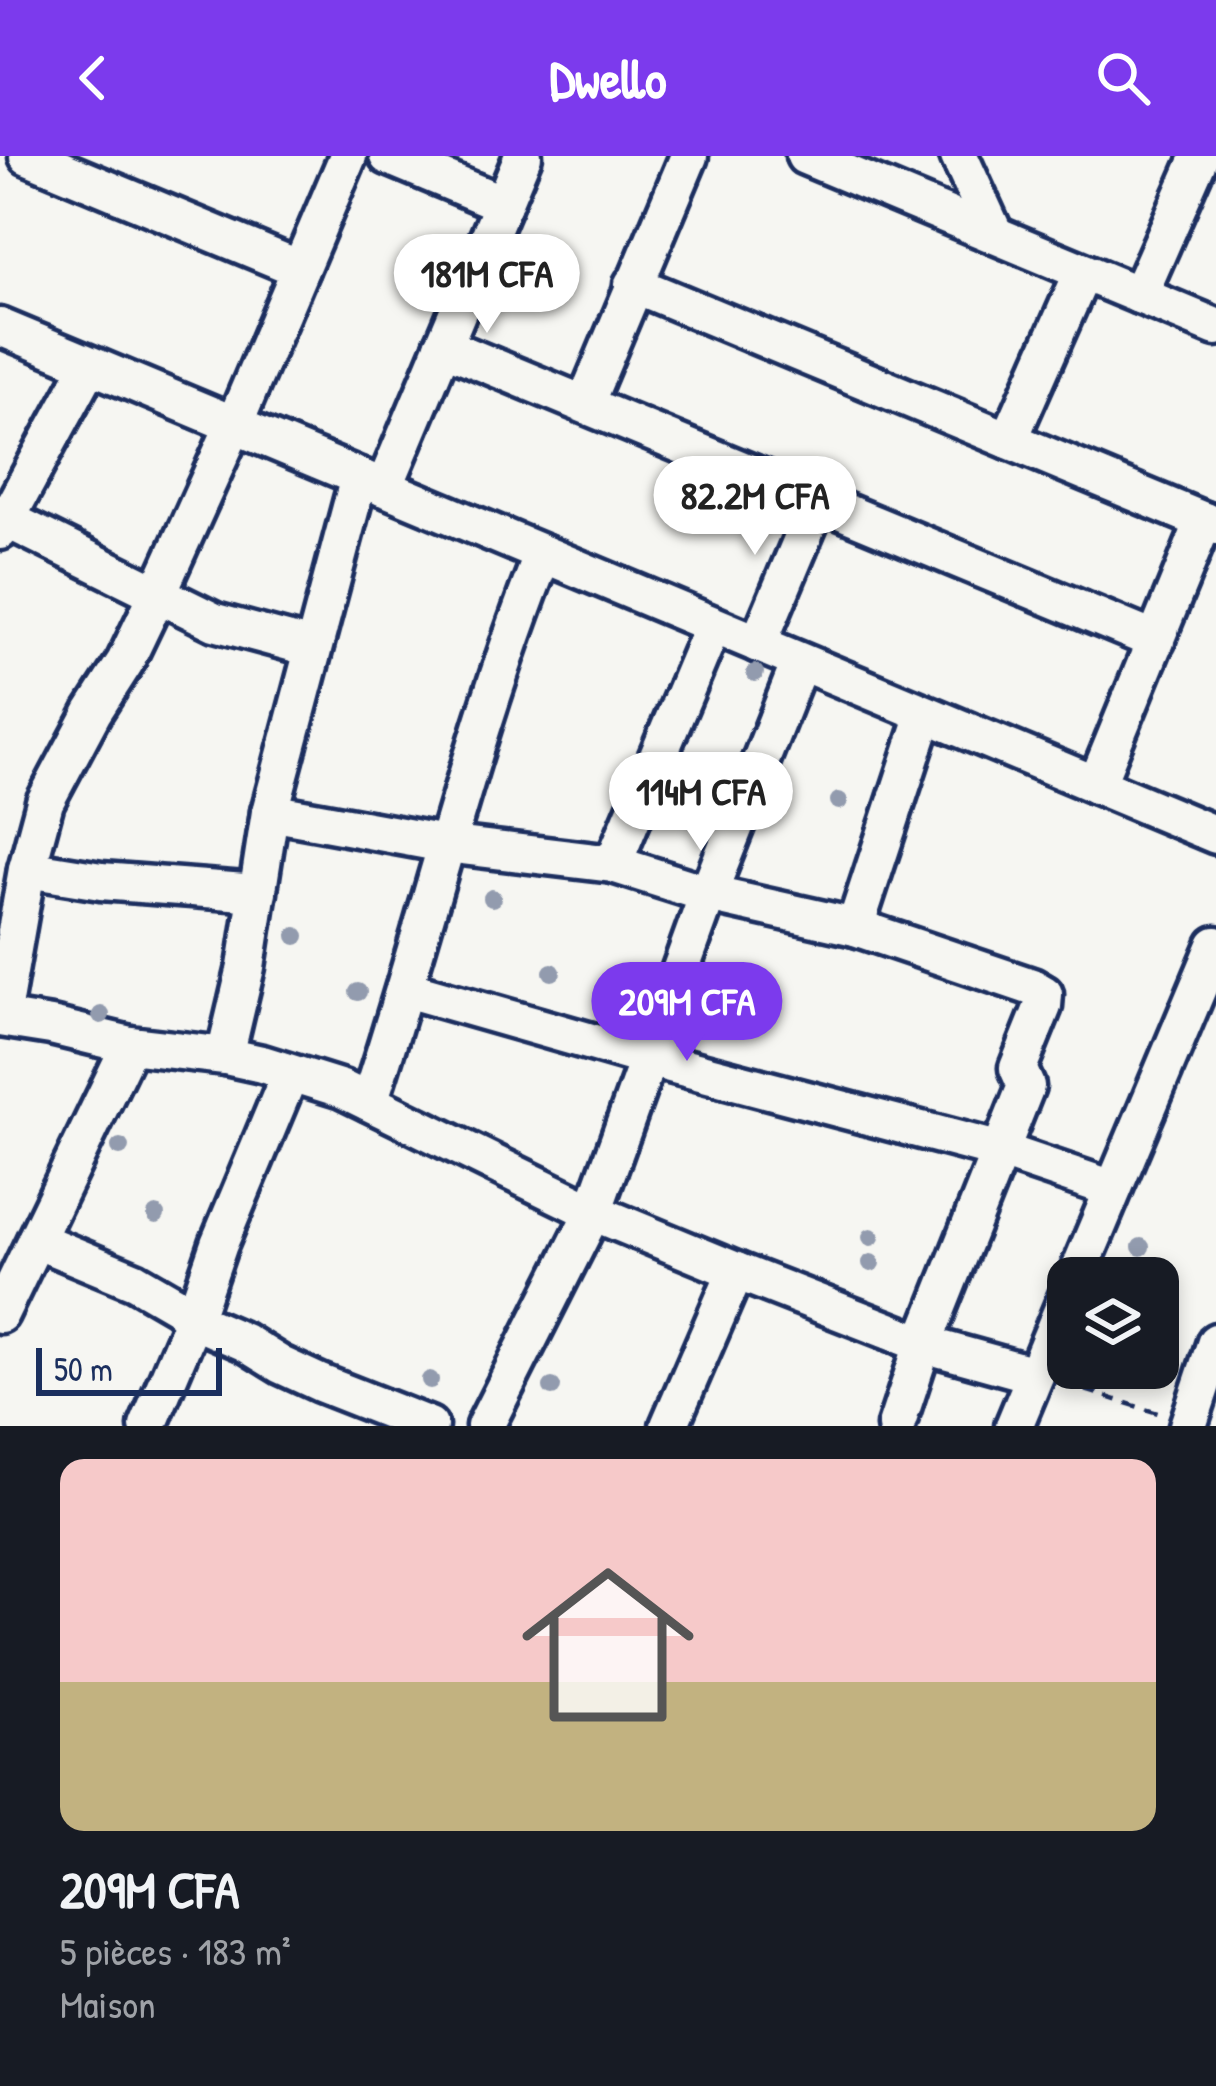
<!DOCTYPE html>
<html lang="fr">
<meta charset="utf-8">
<style>
body{margin:0;font-family:"Patrick Hand",sans-serif;background:#242831;color:#f1f3f6;height:100vh;display:flex;flex-direction:column;font-size:45px;white-space:nowrap}
*{box-sizing:border-box;margin:0}
p{font-size:39px;color:#9ea1a6}
.icon{flex:none;width:66px;height:66px;fill:none;stroke:currentColor;stroke-width:2;stroke-linecap:round;stroke-linejoin:round}
.map{position:relative;height:1270px;overflow:hidden}
.sheet{display:flex;flex-direction:column;background:#171b24;flex:1}
.sheet>*{flex:none}
.controls{position:absolute;left:1047px;top:1101px;display:grid;gap:24px}
.controls a{display:grid;place-items:center;width:132px;height:132px;border-radius:24px;background:#171b24;box-shadow:0 6px 18px #0003;font-size:60px}
.scale{position:absolute;left:36px;bottom:30px;width:186px;box-sizing:border-box;padding-left:12px;border:6px solid #1b2f5e;border-top:0;font-size:33px;line-height:42px;white-space:nowrap;color:#1b2f5e;-webkit-text-stroke:9px #f6f6f2;paint-order:stroke}
.price{position:absolute;translate:-50% -102px;padding:0 27px;border-radius:42px;background:#fff;color:#222;font-size:39px;line-height:78px;filter:drop-shadow(0 3px 6px #0008)}
.price::after{content:'';position:absolute;left:50%;top:72px;width:36px;height:27px;margin-left:-18px;background:inherit;clip-path:polygon(0 0,100% 0,50% 100%)}
.price.current{background:#7c3aed;color:#fff}
ul{padding:0;list-style:none}
li{display:grid;align-content:center;gap:24px;height:636px;padding:0 60px}
li+li{border-top:3px solid #363941}
li span{display:grid;place-items:center;height:372px;border-radius:24px;color:#555}
li>.icon{margin-inline-start:auto}
span .icon{width:216px;height:216px;fill:#fffc;stroke-width:1}
li b{font-size:51px}
header{display:flex;justify-content:space-between;align-items:center;height:156px;padding:0 60px;background:#7c3aed;color:#fff;font-size:54px;font-weight:700}
.map>svg:first-child{display:block}
.lines{fill:none;stroke-linecap:round;stroke-linejoin:round}
.minor-casing{stroke:#1b2f5e;stroke-width:45}
.path{stroke:#1b2f5e;stroke-width:4.5;stroke-dasharray:12 9;stroke-linecap:butt}
.minor{stroke:#f6f6f2;stroke-width:36}
.tree{fill:#929bae}
</style>
<header><svg class="icon" aria-label="back" viewBox="0 0 24 24"><path d="M15 5l-7 7 7 7"/></svg>Dwello<svg class="icon" aria-label="search" viewBox="0 0 24 24"><circle cx="10" cy="10" r="6"/><path d="M15 15l6 6"/></svg></header>
<div class="map">
<svg width="1216" height="1270" viewBox="0 0 1216 1270">
<rect width="100%" height="100%" fill="#f6f6f2"/>
<filter id="ink" filterUnits="userSpaceOnUse"><feTurbulence type="fractalNoise" baseFrequency=".00833" numOctaves="2"/><feDisplacementMap in="SourceGraphic" scale="24" xChannelSelector="R" yChannelSelector="G"/><feConvolveMatrix kernelMatrix="1 2 1 2 8 2 1 2 1" color-interpolation-filters="sRGB"/></filter>
<g filter="url(#ink)">
<g class="lines">
<!-- minor casing -->
<g class="minor-casing">
<g id="minor">
<path d="M28,0l272,113"/>
<path d="M388,0l115,48"/>
<path d="M805,0l411,171"/>
<path d="M959,0l36,79"/>
<path d="M633,128l583,242"/>
<path d="M1139,139l61,-139"/>
<path d="M0,171l1216,508"/>
<path d="M443,190l713,295"/>
<path d="M585,248l104,-248"/>
<path d="M1009,284l74,-168"/>
<path d="M384,332l139,-332"/>
<path d="M0,360l215,106 97,26"/>
<path d="M0,375l90,-166"/>
<path d="M758,488l60,-143"/>
<path d="M1096,629l108,-264"/>
<path d="M270,656l175,32 168,20 95,30 147,33 177,60 12,7 -1,12 -25,62 8,18 -103,258 -27,82"/>
<path d="M613,708l100,-239"/>
<path d="M27,713l74,12 157,12"/>
<path d="M855,771l70,-213"/>
<path d="M406,833l245,70 350,92 112,38"/>
<path d="M0,862l51,8 79,19 95,11 37,8 80,25 251,123 143,59 187,73 112,31"/>
<path d="M1,862l26,-149 18,-67 48,-90 32,-50 33,-69 76,-168 114,-269"/>
<path d="M225,900l21,-89 24,-155 89,-335"/>
<path d="M369,946c60,-182 103,-370 174,-548"/>
<path d="M36,1084l99,41 43,25 15,14 51,22 37,23 39,18 109,43"/>
<path d="M1076,1122l140,-333"/>
<path d="M0,1158l130,-269"/>
<path d="M148,1270l45,-106 26,-76 71,-170"/>
<path d="M485,1270l108,-214 115,-318 92,-232"/>
<path d="M669,1270l67,-155"/>
<path d="M1014,1270l54,-130"/>
<path d="M1188,1270l28,-84"/>
</g>
</g>
<!-- path -->
<path class="path" d="M1066,1228l98,31"/>
<!-- minor -->
<use href="#minor" class="minor"/>
</g>
<!-- trees -->
<g class="tree">
<circle cx="755" cy="517" r="9"/>
<circle cx="839" cy="645" r="9"/>
<circle cx="492" cy="742" r="9"/>
<circle cx="296" cy="780" r="9"/>
<circle cx="552" cy="816" r="9"/>
<circle cx="358" cy="836" r="9"/>
<circle cx="622" cy="841" r="9"/>
<circle cx="101" cy="859" r="9"/>
<circle cx="120" cy="991" r="9"/>
<circle cx="156" cy="1059" r="9"/>
<circle cx="871" cy="1081" r="9"/>
<circle cx="1141" cy="1091" r="9"/>
<circle cx="871" cy="1107" r="9"/>
<circle cx="430" cy="1224" r="9"/>
<circle cx="552" cy="1231" r="9"/>
</g>
</g>
</svg>
<div class="controls">
<a><svg class="icon" aria-label="layers" viewBox="0 0 24 24"><path d="M12 4l9 5-9 5-9-5zM3 14l9 5 9-5"/></svg></a>
</div>
<div class="scale">50 m</div>
<b class="price" style="left:487px;top:180px">181M CFA</b>
<b class="price" style="left:755px;top:402px">82.2M CFA</b>
<b class="price" style="left:701px;top:698px">114M CFA</b>
<b class="price current" style="left:687px;top:908px">209M CFA</b>
</div>
<section class="sheet">
<ul>
<li><span style="background:linear-gradient(#f6c9c9 60%,#c2b280 0)"><svg class="icon" aria-label="home" viewBox="0 0 24 24"><path d="M3 11l9-7 9 7M6 9v11h12V9"/></svg></span><div><b>209M CFA</b><p>5 pièces · 183 m²</p><p>Maison</p></div></li>
</ul>
</section>
